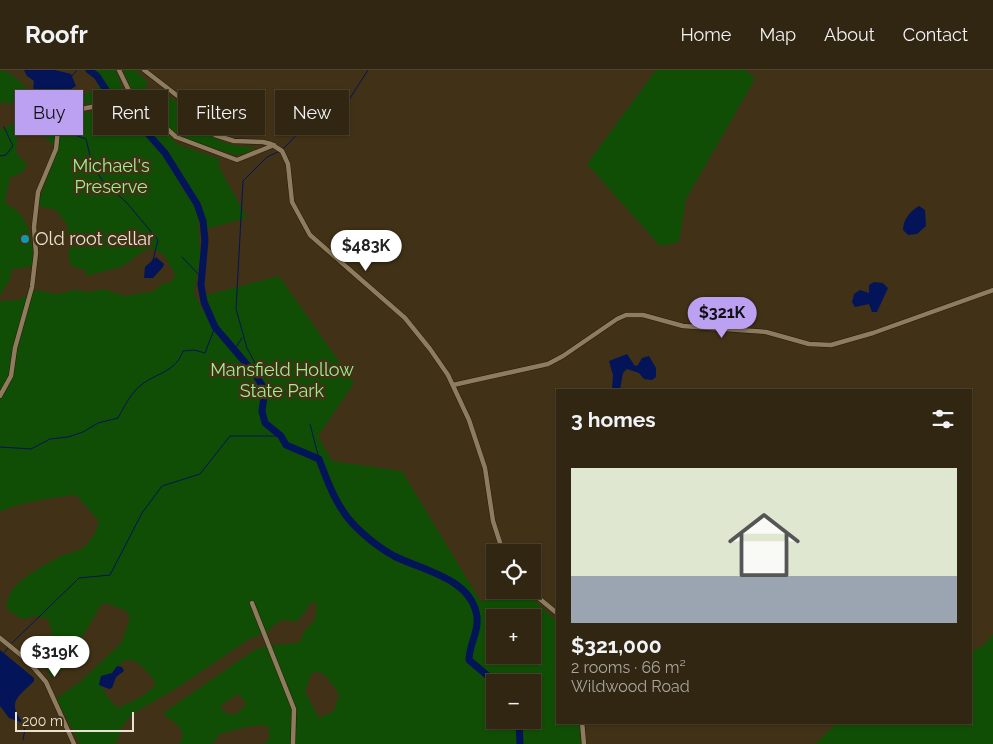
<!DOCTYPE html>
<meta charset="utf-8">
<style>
body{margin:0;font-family:Raleway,sans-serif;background:#392e1a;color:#f1f3f6;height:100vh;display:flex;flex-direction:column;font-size:19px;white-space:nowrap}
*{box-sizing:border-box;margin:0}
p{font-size:16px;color:#a8a59f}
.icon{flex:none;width:28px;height:28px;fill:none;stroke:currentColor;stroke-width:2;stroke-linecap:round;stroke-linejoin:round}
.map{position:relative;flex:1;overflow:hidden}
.sheet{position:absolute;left:556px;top:319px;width:416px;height:335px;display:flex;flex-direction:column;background:#312611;border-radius:0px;box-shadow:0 1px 4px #0004,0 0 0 1px #4c4331}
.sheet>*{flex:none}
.banner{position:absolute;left:15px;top:20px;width:466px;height:45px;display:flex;gap:10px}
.controls{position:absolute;left:486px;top:474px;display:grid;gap:10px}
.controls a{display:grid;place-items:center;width:55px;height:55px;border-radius:0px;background:#312611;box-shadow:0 1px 4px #0004,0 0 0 1px #4c4331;font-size:25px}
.scale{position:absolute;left:15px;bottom:12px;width:119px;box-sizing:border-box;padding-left:5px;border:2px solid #ebe1d1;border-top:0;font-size:14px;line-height:18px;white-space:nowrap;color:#ebe1d1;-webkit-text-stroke:4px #413217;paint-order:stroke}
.price{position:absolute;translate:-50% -42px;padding:0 11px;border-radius:18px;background:#fff;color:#222;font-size:16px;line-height:32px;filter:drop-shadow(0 1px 2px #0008)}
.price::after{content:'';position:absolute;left:50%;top:30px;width:15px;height:11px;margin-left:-8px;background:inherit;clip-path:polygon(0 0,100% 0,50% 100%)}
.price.selected{background:#bca0f2;color:#111}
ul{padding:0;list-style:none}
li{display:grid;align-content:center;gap:10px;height:265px;padding:0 15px}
li span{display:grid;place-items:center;height:155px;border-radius:0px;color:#555}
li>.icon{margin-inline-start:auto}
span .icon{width:90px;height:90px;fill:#fffc;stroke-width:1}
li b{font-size:21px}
h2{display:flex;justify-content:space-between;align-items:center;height:60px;padding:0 15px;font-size:21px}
.pill{padding:0 18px;border-radius:0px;background:#312611;box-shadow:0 1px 4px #0004,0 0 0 1px #4c4331;font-size:18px;line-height:45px}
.pill.selected{background:#bca0f2;color:#111}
header{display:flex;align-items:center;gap:30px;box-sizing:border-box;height:70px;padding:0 25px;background:#312611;border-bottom:1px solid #4c4331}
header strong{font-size:24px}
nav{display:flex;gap:28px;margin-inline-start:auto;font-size:18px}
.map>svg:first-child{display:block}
.green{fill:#114e05;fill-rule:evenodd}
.water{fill:#031458}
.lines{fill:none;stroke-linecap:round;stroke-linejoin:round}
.stream{stroke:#031458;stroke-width:1}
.river{stroke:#031458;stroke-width:7}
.minor-casing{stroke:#271900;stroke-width:5.5}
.minor{stroke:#8d7c5f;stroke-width:4.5}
.culture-dot{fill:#0f9aa8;stroke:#413217;stroke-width:2}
.labels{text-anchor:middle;stroke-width:5;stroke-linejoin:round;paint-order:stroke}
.park-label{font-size:18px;fill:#9cf08e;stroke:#413217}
.poi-label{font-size:18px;fill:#ebe1d1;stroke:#413217;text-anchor:start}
</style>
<header>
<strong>Roofr</strong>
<nav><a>Home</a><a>Map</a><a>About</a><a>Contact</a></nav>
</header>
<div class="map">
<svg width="993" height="674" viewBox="0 0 993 674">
<rect width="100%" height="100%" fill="#413217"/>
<!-- green -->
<g class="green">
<path d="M0,0l11,4 16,14 1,8 -8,7h-20z"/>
<path d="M93,0h22l7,17 -2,5c-18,14 -45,8 -61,23l4,7 9,-6 36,-8 20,-10 51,47 41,14 -2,6 29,53 -42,11 -9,-29 -12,-18 -4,4 14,18 4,10 2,43 -6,36 10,20 2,-18 73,-19 75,107 -36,53 14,25 70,10 79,131 24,-12h17l35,31 1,101 21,1 2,21h-318l6,-4v-13l-7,-2 -17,2 -25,7 -8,10h-33l4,-9 -5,-10 -14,-10 2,-4 90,-62c15,-5 29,-4 44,-7l5,-12 10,-10 2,-16 -5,-2 -15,20 -14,-2 -5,2 -11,10 -16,6 -76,51 -43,25 -10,13 -4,13 -4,4h-34l-23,-44 1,-3 22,-15 42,-40 8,-25 -4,-6 -20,-8 -5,2 -19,32 5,11 -18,17 -18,12 -4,-6 4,-9 11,-5 3,-4 -11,-12 -6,-22 -13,-3 -13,3 -15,-10c-4,-24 34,-42 52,-52 5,-3 12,-4 18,-6 11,-4 20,-19 22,-30l-23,-26c-11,0 -71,11 -76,17v-211l19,-1 17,-10 21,4 18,-4 13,2 16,-3 21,7 29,-5 8,-7 10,-2 3,-8 -11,-19 -10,-6c-16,0 -21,13 -34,18 -11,4 -23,5 -34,9l-1,-6 -14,-4 -3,-14 4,-7 -5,-11 1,-8 -12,-16 -14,-3 -4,-4 14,-38 3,-18 -14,-14h-20l-4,5 -1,15 11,11 -5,9 -12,4 -5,25 1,2c22,8 28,38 27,60l-4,3 -17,2 -2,10 -10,17v-166l49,-23 6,3 46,-24zM495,548h37v37h-37zM129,590c8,0 25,16 26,25l-12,11 -25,12 -9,-9 -10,-16 25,-22zM316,601l10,5 13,18 -5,17 -15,7 -14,-26 6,-18zM495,612h37v38h-37zM238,624l7,7v5l-10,9 -12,-3 -2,-7z"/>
<path d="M123,0h12l13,12 -3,5 10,8 4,-5c8,6 18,11 25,18 29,29 29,38 72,39l-12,7 -9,1 -56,-19 -46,-43z"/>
<path d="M656,0h90l9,9 -69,120 -7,43 -19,4 -73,-82z"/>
<path d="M993,564v110h-178l22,-21 134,-1v-70l13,-7z"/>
</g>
<!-- water -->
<g class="water">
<path d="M24,0h31l16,4 5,12 -32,20c-10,-4 -12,-15 -10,-25l-7,-5z"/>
<path d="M919,136l6,4 1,16 -9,8 -9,1 -5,-5c0,-10 7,-19 16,-24z"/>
<path d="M156,187l8,7 -1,3 -10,11h-9l1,-11z"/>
<path d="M874,212l9,1 5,5 -11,24h-5l-3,-8 -14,3 -3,-5 2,-8 6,-4 9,3v-8z"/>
<path d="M627,284l8,12 3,-1 4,-7 7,-2 7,12v9l-4,3 -8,-1 -5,-6 -12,-4 -4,4 -3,17h-8l1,-15 -4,-14z"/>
<path d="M0,580l34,28v3c-14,15 -28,20 -12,40l-2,1 -11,-4 -9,-12z"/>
<path d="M117,596l5,1 2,4 -8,6 -4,11 -3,1 -10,-4 2,-9 11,-3z"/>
</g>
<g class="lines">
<!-- stream -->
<g class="stream">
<path d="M72,6l5,-6"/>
<path d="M61,60l25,9 6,25 10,16 25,23 31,37 -5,20"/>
<path d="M283,79l25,-26 39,-20 21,-33"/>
<path d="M0,86l6,-1 7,-9 -9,-19"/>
<path d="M182,187l19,20"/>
<path d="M234,280l8,-12"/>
<path d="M255,304l3,-5 -11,-21 -11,-39 7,-128 24,-24 13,-6"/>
<path d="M310,354l9,35"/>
<path d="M0,377l31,2 19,-10 18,-2 15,-5 15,-9 20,-5c6,-11 13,-25 23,-33 15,-12 35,-13 42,-34l11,-1 11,3 10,-26"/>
<path d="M12,573l67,-65 31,-3 32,-62 20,-27 38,-12 30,-38h51"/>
<path d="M4,583l4,-5"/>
<path d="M20,651l5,8 -2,11"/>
</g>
<!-- river -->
<g class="river">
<path d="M89,0l8,6 15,23 13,9 40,45 32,51 6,17 2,19 -4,45 3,17 11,25 40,47 10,16 -3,21 3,12 16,13 5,9 33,14c9,24 18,49 36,67 11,11 26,23 39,30 28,14 74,22 82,56 5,17 -7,31 -7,48l26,22"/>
<path d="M519,650l1,24"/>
</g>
<!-- minor casing -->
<g class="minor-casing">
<g id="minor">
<path d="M119,0l13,27 44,40 61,23 37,-15"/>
<path d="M144,0l44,34 27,31 19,6 29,1 8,2 11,7 6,13 4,38 18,33 95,83 25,31 18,26 21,45 16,48 8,53 10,31"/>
<path d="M46,47l13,3"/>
<path d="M453,315l95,-21 15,-8 54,-37 9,-4h17l40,11 83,6 43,12 22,1 42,-12 120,-43"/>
<path d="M0,326l11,-20 4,-28 17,-61 4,-34 -2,-26 4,-35 18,-43 3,-29 17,-10 31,-6 21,-12"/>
<path d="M529,520l29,24"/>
<path d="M252,533l42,106 -1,35"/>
<path d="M0,568l27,22 19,22 28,62"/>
<path d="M582,652l2,22"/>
</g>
</g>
<!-- minor -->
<use href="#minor" class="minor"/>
</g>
<!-- markers -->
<circle class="culture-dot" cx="25" cy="169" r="5"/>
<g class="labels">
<!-- park labels -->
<g class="park-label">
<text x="111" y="102">Michael's<tspan x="111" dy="21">Preserve</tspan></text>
<text x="282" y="306">Mansfield Hollow<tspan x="282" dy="21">State Park</tspan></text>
</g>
<!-- poi labels -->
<g class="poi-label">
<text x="35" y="175">Old root cellar</text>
</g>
</g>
</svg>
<div class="controls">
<a><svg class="icon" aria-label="locate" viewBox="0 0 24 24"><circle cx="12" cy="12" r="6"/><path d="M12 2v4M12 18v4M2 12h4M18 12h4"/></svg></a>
<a>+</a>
<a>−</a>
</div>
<div class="scale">200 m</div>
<b class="price" style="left:366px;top:202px">$483K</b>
<b class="price selected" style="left:722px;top:269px">$321K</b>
<b class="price" style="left:55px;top:608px">$319K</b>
<div class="banner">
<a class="pill selected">Buy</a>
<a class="pill">Rent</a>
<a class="pill">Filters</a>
<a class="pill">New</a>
</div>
<section class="sheet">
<h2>3 homes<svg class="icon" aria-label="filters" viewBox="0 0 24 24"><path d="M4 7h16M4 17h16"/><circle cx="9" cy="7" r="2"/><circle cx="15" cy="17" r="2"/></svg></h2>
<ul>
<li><span style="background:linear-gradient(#dfe7d0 70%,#9aa5b1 0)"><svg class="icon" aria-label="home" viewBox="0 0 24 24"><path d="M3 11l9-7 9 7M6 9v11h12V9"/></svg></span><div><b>$321,000</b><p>2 rooms · 66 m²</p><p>Wildwood Road</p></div></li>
</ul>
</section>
</div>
